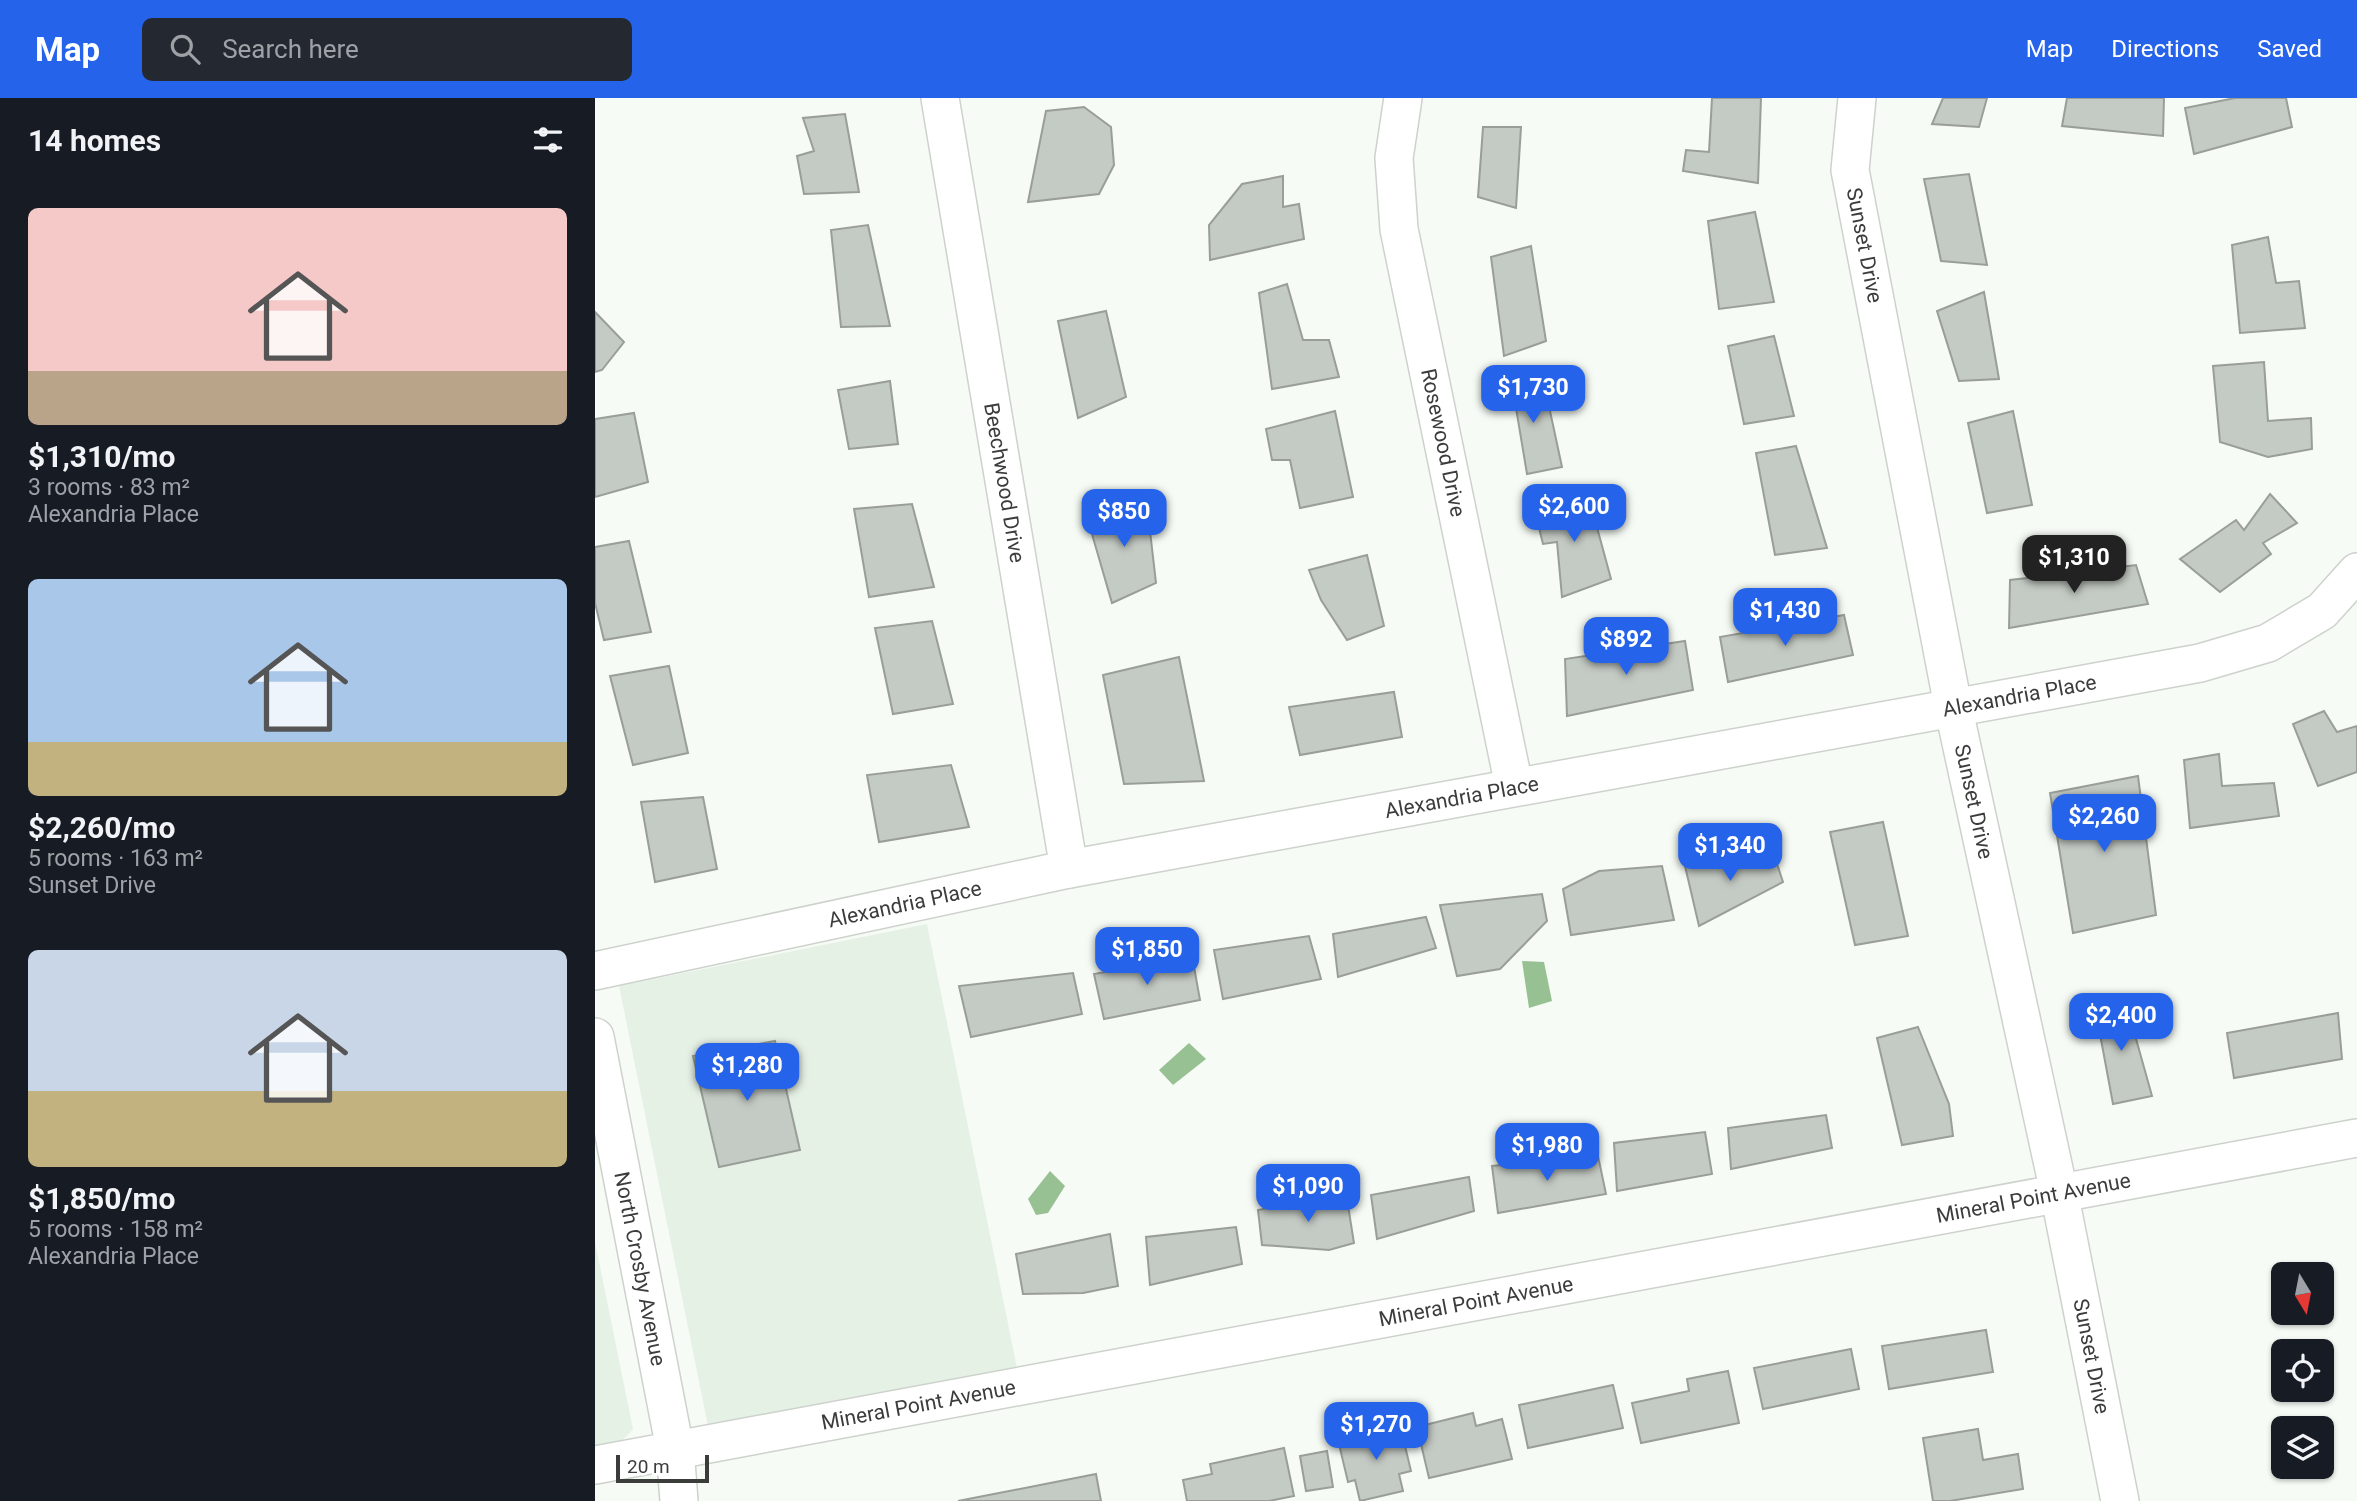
<!DOCTYPE html>
<meta charset="utf-8">
<style>
body{margin:0;font-family:Roboto,sans-serif;background:#242831;color:#f1f3f6;height:100vh;display:flex;flex-direction:column;font-size:26px;white-space:nowrap}
*{box-sizing:border-box;margin:0}
p{font-size:23px;color:#9ea1a6}
.icon{flex:none;width:38px;height:38px;fill:none;stroke:currentColor;stroke-width:2;stroke-linecap:round;stroke-linejoin:round}
.map{position:relative;flex:1;overflow:hidden}
.side{display:flex;flex-direction:column;background:#171b24;width:595px}
.side>*{flex:none}
.needle{width:46px;rotate:170deg}
.controls{position:absolute;left:1676px;top:1164px;display:grid;gap:14px}
.controls a{display:grid;place-items:center;width:63px;height:63px;border-radius:10px;background:#171b24;box-shadow:0 2px 5px #0004;font-size:35px}
.scale{position:absolute;left:21px;bottom:18px;width:93px;box-sizing:border-box;padding-left:7px;border:4px solid #3b3d3b;border-top:0;font-size:19px;line-height:24px;white-space:nowrap;color:#3b3d3b;-webkit-text-stroke:5px #fff;paint-order:stroke}
.price{position:absolute;translate:-50% -60px;padding:0 16px;border-radius:14px;background:#2563eb;color:#fff;font-size:23px;line-height:46px;filter:drop-shadow(0 2px 4px #0008)}
.price::after{content:'';position:absolute;left:50%;top:42px;width:21px;height:16px;margin-left:-10px;background:inherit;clip-path:polygon(0 0,100% 0,50% 100%)}
.price.active{background:#222;color:#fff}
ul{padding:0;list-style:none}
li{display:grid;align-content:center;gap:14px;height:371px;padding:0 28px}
li span{display:grid;place-items:center;height:217px;border-radius:10px;color:#555}
li>.icon{margin-inline-start:auto}
span .icon{width:126px;height:126px;fill:#fffc;stroke-width:1}
li b{font-size:30px}
h2{display:flex;justify-content:space-between;align-items:center;height:84px;padding:0 28px;font-size:30px}
header{display:flex;align-items:center;gap:42px;box-sizing:border-box;height:98px;padding:0 35px;background:#2563eb;color:#fff}
header strong{font-size:33px}
nav{display:flex;gap:38px;margin-inline-start:auto;font-size:24px}
.search{width:490px;height:63px;background:#242831;display:flex;align-items:center;gap:18px;box-sizing:border-box;padding:0 24px;border-radius:10px;color:#9ea1a6;font-size:26px}
main{display:flex;flex:1;min-height:0}
.map>svg:first-child{display:block}
.built{fill:#e6f1e6}
.water{fill:#98c193}
.building{fill:#c4cac4;stroke:#999e98;stroke-width:2}
.lines{fill:none;stroke-linecap:round;stroke-linejoin:round}
.minor-casing{stroke:#cdd2cc;stroke-width:40}
.minor{stroke:#fff;stroke-width:37}
.labels{text-anchor:middle;stroke-width:5;stroke-linejoin:round;paint-order:stroke}
.street-label{font-size:21px;fill:#3b3d3b;stroke:#fff}
</style>
<header>
<strong>Map</strong>
<div class="search"><svg class="icon" aria-label="search" viewBox="0 0 24 24"><circle cx="10" cy="10" r="6"/><path d="M15 15l6 6"/></svg>Search here</div>
<nav><a>Map</a><a>Directions</a><a>Saved</a></nav>
</header>
<main>
<section class="side">
<h2>14 homes<svg class="icon" aria-label="filters" viewBox="0 0 24 24"><path d="M4 7h16M4 17h16"/><circle cx="9" cy="7" r="2"/><circle cx="15" cy="17" r="2"/></svg></h2>
<ul>
<li><span style="background:linear-gradient(#f6c9c9 75%,#b9a48a 0)"><svg class="icon" aria-label="home" viewBox="0 0 24 24"><path d="M3 11l9-7 9 7M6 9v11h12V9"/></svg></span><div><b>$1,310/mo</b><p>3 rooms · 83 m²</p><p>Alexandria Place</p></div></li>
<li><span style="background:linear-gradient(#a9c7e8 75%,#c2b280 0)"><svg class="icon" aria-label="home" viewBox="0 0 24 24"><path d="M3 11l9-7 9 7M6 9v11h12V9"/></svg></span><div><b>$2,260/mo</b><p>5 rooms · 163 m²</p><p>Sunset Drive</p></div></li>
<li><span style="background:linear-gradient(#c9d6e8 65%,#c2b280 0)"><svg class="icon" aria-label="home" viewBox="0 0 24 24"><path d="M3 11l9-7 9 7M6 9v11h12V9"/></svg></span><div><b>$1,850/mo</b><p>5 rooms · 158 m²</p><p>Alexandria Place</p></div></li>
</ul>
</section>
<div class="map">
<svg width="1762" height="1403" viewBox="0 0 1762 1403">
<rect width="100%" height="100%" fill="#f6fbf5"/>
<!-- built -->
<g class="built">
<path d="M332,826l90,444 -308,63 -90,-445z"/>
<path d="M0,1144l38,187 -16,17 -22,5z"/>
</g>
<!-- water -->
<g class="water">
<path d="M927,863l22,1 8,39 -23,7z"/>
<path d="M594,945l17,16 -33,26 -14,-15z"/>
<path d="M455,1073l15,15 -17,27 -12,2 -8,-16z"/>
</g>
<!-- building -->
<g class="building">
<path d="M1117,0h49l-3,85 -75,-12 3,-21 23,2z"/>
<path d="M1348,0h44l-8,29 -47,-3z"/>
<path d="M1472,0h97l-1,38 -101,-10z"/>
<path d="M1640,0h51l6,29 -98,27 -9,-46z"/>
<path d="M489,9l27,20 3,38 -15,29 -71,8 18,-91z"/>
<path d="M250,16l14,78 -55,2 -7,-38 17,-5 -11,-33z"/>
<path d="M888,29h38l-5,81 -38,-11z"/>
<path d="M1374,76l18,91 -46,-4 -17,-82z"/>
<path d="M688,78v31l16,-3 5,35 -94,21 -1,-35 33,-41z"/>
<path d="M1160,114l19,90 -55,7 -11,-88z"/>
<path d="M273,127l22,101 -49,1 -10,-97z"/>
<path d="M1673,139l8,46 23,-2 6,47 -65,5 -8,-88z"/>
<path d="M936,148l15,95 -42,15 -13,-99z"/>
<path d="M692,186l16,56h26l10,37 -67,12 -13,-96z"/>
<path d="M1389,194l15,87 -40,2 -22,-70z"/>
<path d="M511,213l20,86 -48,21 -20,-97z"/>
<path d="M0,214l29,30 -22,28 -7,2z"/>
<path d="M1179,238l20,80 -50,8 -16,-78z"/>
<path d="M1669,264l4,59 43,-3 1,31 -44,8 -48,-15 -7,-76z"/>
<path d="M295,283l8,63 -49,5 -11,-59z"/>
<path d="M949,285l18,84 -35,7 -11,-66 -18,-2 -3,-19z"/>
<path d="M740,313l18,86 -53,11 -10,-48h-18l-6,-31z"/>
<path d="M1418,313l19,94 -45,8 -19,-90z"/>
<path d="M39,315l14,69 -53,15v-78z"/>
<path d="M1201,348l31,102 -52,7 -19,-102z"/>
<path d="M1675,396l27,29 -34,20 8,11 -51,38 -40,-33 56,-39 8,10z"/>
<path d="M994,400l22,81 -49,18 -5,-55 -14,2 -9,-36z"/>
<path d="M317,406l22,83 -65,10 -15,-88z"/>
<path d="M552,407l9,78 -44,20 -27,-93z"/>
<path d="M34,443l22,91 -47,8 -9,-37v-56z"/>
<path d="M772,457l17,71 -37,14 -26,-40 -12,-30z"/>
<path d="M1541,467l12,39 -139,24 1,-48z"/>
<path d="M1249,517l9,40 -125,27 -8,-45z"/>
<path d="M337,523l21,83 -60,10 -18,-86z"/>
<path d="M1090,543l8,49 -126,26 -2,-57z"/>
<path d="M584,559l25,124 -80,3 -21,-109z"/>
<path d="M74,568l19,87 -55,12 -23,-89z"/>
<path d="M799,594l8,45 -102,18 -11,-48z"/>
<path d="M1729,613l13,21 20,-6v46l-39,14 -25,-62z"/>
<path d="M1624,656l3,32 52,-3 5,33 -89,12 -6,-68z"/>
<path d="M356,667l18,62 -90,15 -12,-67z"/>
<path d="M1543,678l18,139 -83,18 -23,-140z"/>
<path d="M108,699l14,72 -62,13 -14,-80z"/>
<path d="M1288,724l25,114 -53,9 -25,-113z"/>
<path d="M1178,754l10,30 -84,44 -14,-60z"/>
<path d="M1067,768l12,54 -103,15 -8,-46 36,-18z"/>
<path d="M947,796l5,27 -47,48 -43,7 -17,-71z"/>
<path d="M831,819l10,31 -98,29 -5,-43z"/>
<path d="M714,838l12,43 -98,20 -9,-49z"/>
<path d="M597,858l8,44 -96,19 -10,-45z"/>
<path d="M478,875l9,41 -111,23 -12,-51z"/>
<path d="M1499,904l32,1 26,93 -39,8z"/>
<path d="M1743,915l4,46 -108,19 -7,-45z"/>
<path d="M1323,929l31,77 4,32 -51,9 -25,-107z"/>
<path d="M180,943l25,109 -81,17 -26,-111z"/>
<path d="M1231,1017l6,33 -101,21 -3,-41z"/>
<path d="M1110,1034l7,42 -95,17 -3,-48z"/>
<path d="M1003,1058l8,38 -108,19 -6,-47z"/>
<path d="M874,1079l5,34 -97,28 -6,-44z"/>
<path d="M751,1095l8,50 -25,7 -67,-5 -4,-35z"/>
<path d="M641,1129l6,37 -92,21 -4,-48z"/>
<path d="M515,1136l8,52 -35,7 -60,1 -7,-40z"/>
<path d="M1391,1232l7,42 -104,17 -7,-43z"/>
<path d="M1256,1251l8,40 -96,20 -9,-41z"/>
<path d="M1133,1273l11,52 -98,20 -9,-40 57,-12 -2,-12z"/>
<path d="M1018,1287l10,43 -95,20 -9,-43z"/>
<path d="M878,1315l3,13 26,-7 10,40 -83,19 -12,-51z"/>
<path d="M805,1327l11,46 -12,3 4,17 -43,10 -5,-21 -7,2 -10,-42z"/>
<path d="M1383,1331l5,31 35,-6 5,35 -73,12h-17l-10,-63z"/>
<path d="M689,1350l10,48 -25,5h-82l-4,-21 29,-6 -2,-10z"/>
<path d="M732,1353l6,36 -27,4 -6,-35z"/>
<path d="M501,1376l5,27h-143z"/>
</g>
<g class="lines">
<!-- minor casing -->
<g class="minor-casing">
<g id="minor">
<path id="s1" d="M345,0l129,771"/>
<path id="s2" d="M808,0l-9,60 5,71 115,557"/>
<path id="s3" d="M1262,0l-7,72 103,536 106,486 61,309"/>
<path id="s4" d="M0,873l474,-102 1131,-206 68,-20 54,-32 35,-39"/>
<path id="s5" d="M0,939l80,412 4,52"/>
<path id="s6" d="M0,1367l1762,-327"/>
</g>
</g>
<!-- minor -->
<use href="#minor" class="minor"/>
</g>
<g class="labels">
<!-- street labels -->
<g class="street-label">
<text dy="7" stroke="none"><textPath href="#s3" startOffset="149">Sunset Drive</textPath></text>
<text dy="7" stroke="none"><textPath href="#s2" startOffset="350">Rosewood Drive</textPath></text>
<text dy="7" stroke="none"><textPath href="#s1" startOffset="390">Beechwood Drive</textPath></text>
<text dy="7" stroke="none"><textPath href="#s4" startOffset="1451">Alexandria Place</textPath></text>
<text dy="7" stroke="none"><textPath href="#s4" startOffset="884">Alexandria Place</textPath></text>
<text dy="7" stroke="none"><textPath href="#s3" startOffset="716">Sunset Drive</textPath></text>
<text dy="7" stroke="none"><textPath href="#s4" startOffset="317">Alexandria Place</textPath></text>
<text dy="7" stroke="none"><textPath href="#s6" startOffset="1463">Mineral Point Avenue</textPath></text>
<text dy="7" stroke="none"><textPath href="#s5" startOffset="236">North Crosby Avenue</textPath></text>
<text dy="7" stroke="none"><textPath href="#s6" startOffset="896">Mineral Point Avenue</textPath></text>
<text dy="7" stroke="none"><textPath href="#s3" startOffset="1283">Sunset Drive</textPath></text>
<text dy="7" stroke="none"><textPath href="#s6" startOffset="329">Mineral Point Avenue</textPath></text>
</g>
</g>
</svg>
<div class="controls">
<a><svg class="needle" viewBox="-14 -14 28 28"><path d="M0-13l5 13h-10z" fill="#e53935"/><path d="M0 13l5-13h-10z" fill="#9ea1a6"/></svg></a>
<a><svg class="icon" aria-label="locate" viewBox="0 0 24 24"><circle cx="12" cy="12" r="6"/><path d="M12 2v4M12 18v4M2 12h4M18 12h4"/></svg></a>
<a><svg class="icon" aria-label="layers" viewBox="0 0 24 24"><path d="M12 4l9 5-9 5-9-5zM3 14l9 5 9-5"/></svg></a>
</div>
<div class="scale">20 m</div>
<b class="price" style="left:938px;top:327px">$1,730</b>
<b class="price" style="left:979px;top:446px">$2,600</b>
<b class="price" style="left:529px;top:451px">$850</b>
<b class="price active" style="left:1479px;top:497px">$1,310</b>
<b class="price" style="left:1190px;top:550px">$1,430</b>
<b class="price" style="left:1031px;top:579px">$892</b>
<b class="price" style="left:1509px;top:756px">$2,260</b>
<b class="price" style="left:1135px;top:785px">$1,340</b>
<b class="price" style="left:552px;top:889px">$1,850</b>
<b class="price" style="left:1526px;top:955px">$2,400</b>
<b class="price" style="left:152px;top:1005px">$1,280</b>
<b class="price" style="left:952px;top:1085px">$1,980</b>
<b class="price" style="left:713px;top:1126px">$1,090</b>
<b class="price" style="left:781px;top:1364px">$1,270</b>
</div>
</main>
